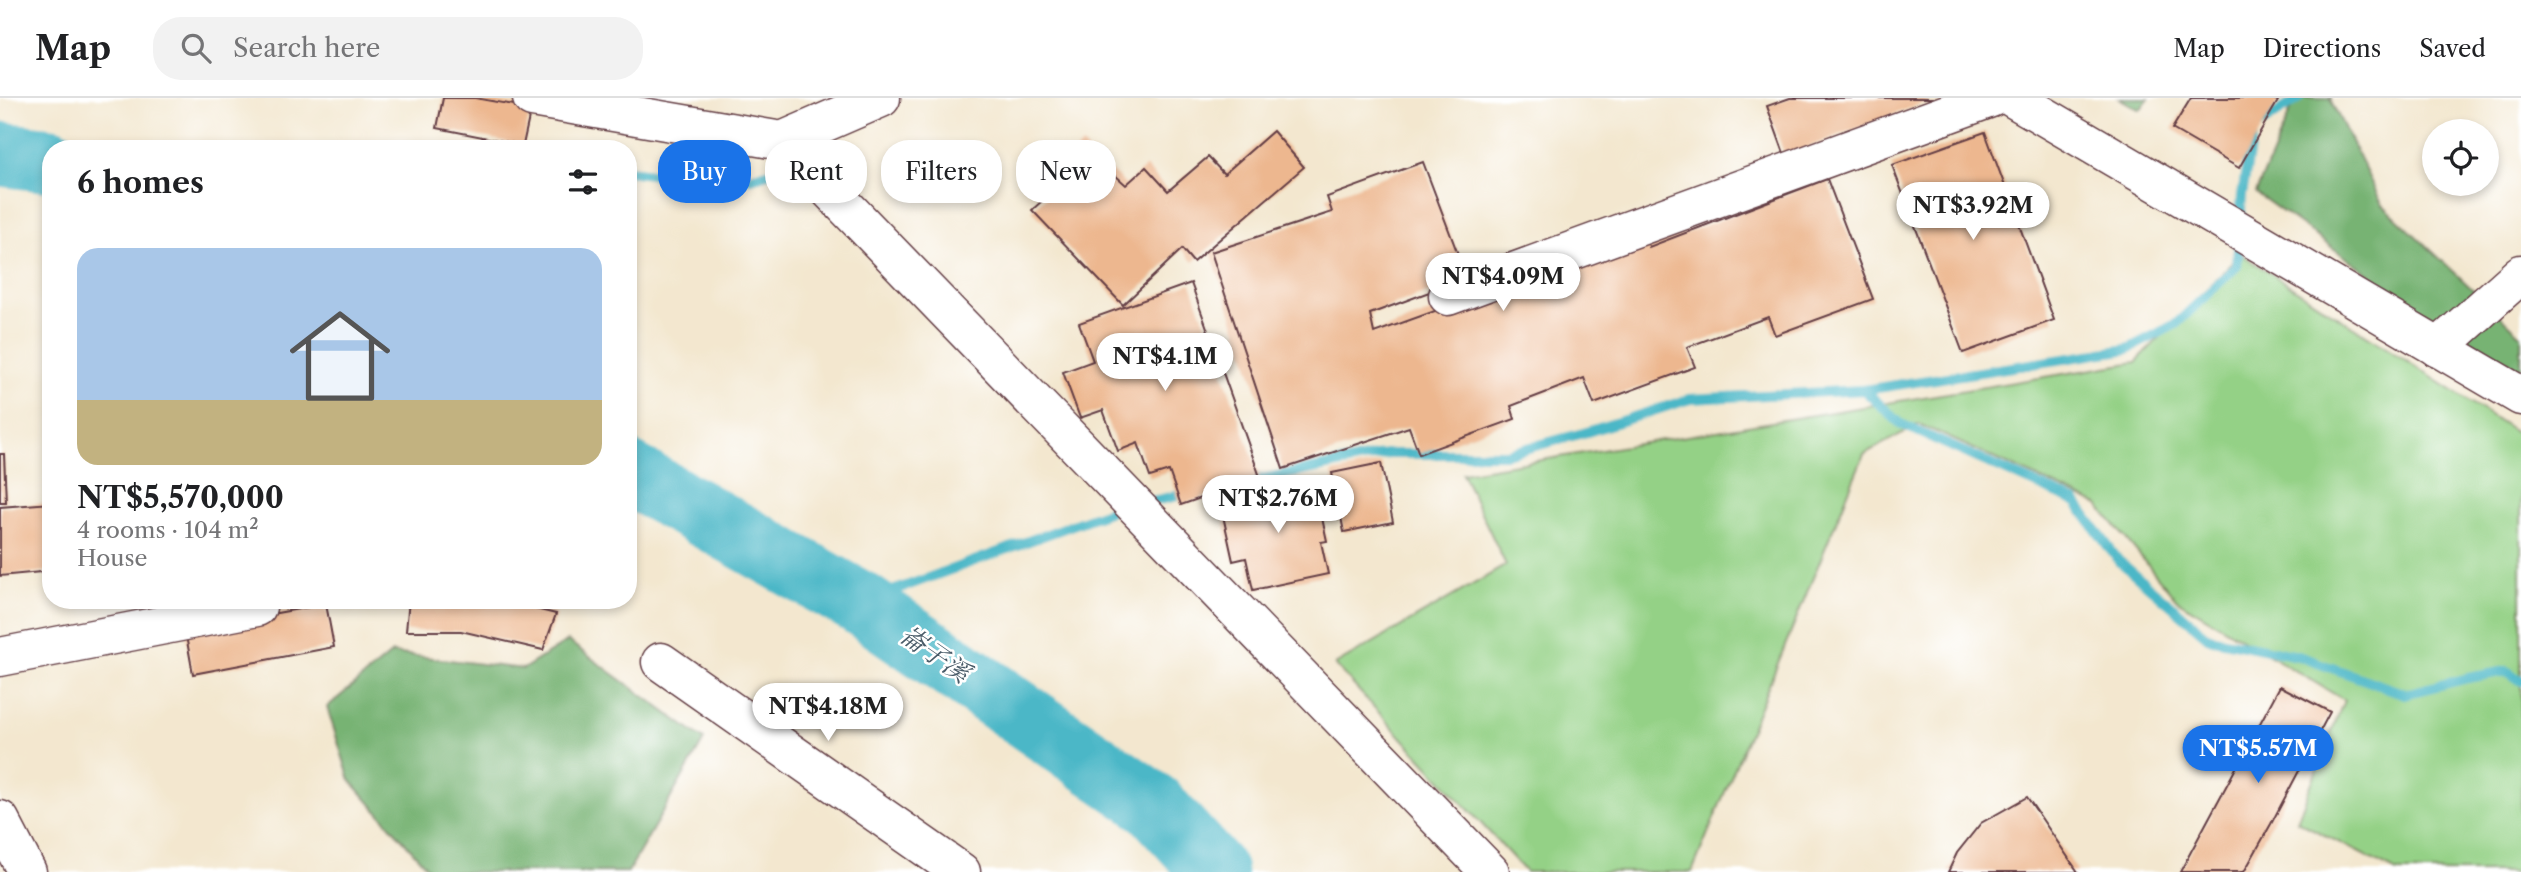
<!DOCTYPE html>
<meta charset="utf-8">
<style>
body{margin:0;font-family:"Libre Caslon Text","Noto Serif TC",serif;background:#f2f2f2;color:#202124;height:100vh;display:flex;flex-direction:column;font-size:26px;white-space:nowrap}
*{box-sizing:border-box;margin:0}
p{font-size:23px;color:#757577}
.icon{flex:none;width:38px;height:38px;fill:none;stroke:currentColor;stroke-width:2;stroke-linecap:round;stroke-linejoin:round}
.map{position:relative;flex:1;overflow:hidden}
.drawer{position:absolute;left:42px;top:42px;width:595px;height:469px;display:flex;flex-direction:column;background:#fff;border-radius:28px;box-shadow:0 4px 10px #0003}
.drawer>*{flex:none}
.banner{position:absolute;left:658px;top:42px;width:665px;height:63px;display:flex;gap:14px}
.buttons{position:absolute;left:2422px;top:21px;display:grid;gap:14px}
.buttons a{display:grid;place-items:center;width:77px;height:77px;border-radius:50%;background:#fff;box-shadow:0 4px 10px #0003;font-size:35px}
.price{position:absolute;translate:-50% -60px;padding:0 16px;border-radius:24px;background:#fff;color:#222;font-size:23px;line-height:46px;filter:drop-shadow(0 2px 4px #0008)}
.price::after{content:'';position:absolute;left:50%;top:42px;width:21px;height:16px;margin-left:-10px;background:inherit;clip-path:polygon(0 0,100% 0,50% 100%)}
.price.current{background:#1a73e8;color:#fff}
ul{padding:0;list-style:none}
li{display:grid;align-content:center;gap:14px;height:371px;padding:0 35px}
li+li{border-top:2px solid #e0e0e0}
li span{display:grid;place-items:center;height:217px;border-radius:21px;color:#555}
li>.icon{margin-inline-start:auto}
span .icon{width:126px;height:126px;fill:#fffc;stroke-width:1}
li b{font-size:30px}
h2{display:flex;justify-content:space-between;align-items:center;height:84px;padding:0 35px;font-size:30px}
.chip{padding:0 24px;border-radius:28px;background:#fff;box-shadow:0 4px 10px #0003;font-size:24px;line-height:63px}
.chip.current{background:#1a73e8;color:#fff}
header{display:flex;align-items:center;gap:42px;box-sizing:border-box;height:98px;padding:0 35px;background:#fff;border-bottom:2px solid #e0e0e0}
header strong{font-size:33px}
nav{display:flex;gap:38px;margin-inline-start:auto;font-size:24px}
.search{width:490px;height:63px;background:#f2f2f2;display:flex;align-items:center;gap:18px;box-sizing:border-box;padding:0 24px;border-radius:28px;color:#757577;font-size:26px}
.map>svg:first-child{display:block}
.green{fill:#94d186;stroke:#6f7858;stroke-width:2}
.forest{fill:#77b373;stroke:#60694f;stroke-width:2}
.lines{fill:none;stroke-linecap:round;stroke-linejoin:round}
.stream{stroke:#4bb7c7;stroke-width:10}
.river{stroke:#4bb7c7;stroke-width:65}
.building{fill:#edb78f}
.minor-casing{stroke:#633d44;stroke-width:41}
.minor{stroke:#fff;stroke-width:38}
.labels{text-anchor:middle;stroke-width:5;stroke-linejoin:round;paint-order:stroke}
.water-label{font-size:26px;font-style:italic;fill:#4a5c69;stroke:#fff}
</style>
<header>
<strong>Map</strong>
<div class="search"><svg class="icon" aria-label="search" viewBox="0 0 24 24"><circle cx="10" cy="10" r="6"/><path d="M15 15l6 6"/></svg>Search here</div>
<nav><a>Map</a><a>Directions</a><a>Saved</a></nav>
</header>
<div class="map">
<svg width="2521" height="774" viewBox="0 0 2521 774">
<rect width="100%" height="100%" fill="#fff"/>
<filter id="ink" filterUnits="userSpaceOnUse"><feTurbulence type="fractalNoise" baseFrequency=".0143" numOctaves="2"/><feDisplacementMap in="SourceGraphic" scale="14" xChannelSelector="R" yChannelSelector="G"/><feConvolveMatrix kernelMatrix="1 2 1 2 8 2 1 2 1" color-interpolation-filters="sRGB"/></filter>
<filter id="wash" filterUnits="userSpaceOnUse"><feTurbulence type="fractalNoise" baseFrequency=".00686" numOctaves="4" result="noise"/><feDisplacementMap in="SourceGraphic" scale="28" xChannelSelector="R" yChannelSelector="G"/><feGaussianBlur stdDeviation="1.57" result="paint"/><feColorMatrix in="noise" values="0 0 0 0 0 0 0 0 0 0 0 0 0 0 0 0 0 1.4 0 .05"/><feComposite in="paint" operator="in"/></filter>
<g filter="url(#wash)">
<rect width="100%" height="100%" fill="#f3e7cf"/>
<!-- green -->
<path class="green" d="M2241,156l280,181v437h-124l-100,-51 47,-121 -167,-100 -79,-95 -179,-81 -55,30 -172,418h-166l-191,-207 171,-100 -44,-92 674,-111z"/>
<!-- forest -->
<g class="forest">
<path d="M2119,0h30l-9,12z"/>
<path d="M2296,0h36l-2,1 52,105 139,131v35l-100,-59 -165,-118z"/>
<path d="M568,543l136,99 -76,132h-197l-81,-92 -23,-73 65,-54 131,16z"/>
</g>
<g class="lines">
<!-- stream -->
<g class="stream">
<path d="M628,73l101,13 60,-17"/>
<path d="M2240,125l2,-28 11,-66 47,-31"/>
<path d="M1864,292l37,34 175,78 42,58 91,78 89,18 107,38 63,-16 39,-7 14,10"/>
<path d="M1233,387l154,-31h119l81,-22 103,-33 174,-9 264,-41 48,-25 61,-58 2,-27"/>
<path d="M1144,405l46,-10"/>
<path d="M860,505l264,-97"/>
</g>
<!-- river -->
<g class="river">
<path d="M0,56l51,6"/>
<path d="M628,375l232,130 294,202 61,67"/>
</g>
</g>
<g id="blocks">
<!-- building -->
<g class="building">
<path d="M443,0h32l56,10 -8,37 -86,-17z"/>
<path d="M1790,0h146l-151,58 -18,-50z"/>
<path d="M2191,0h81l6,3 -39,67 -67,-39z"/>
<path d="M1273,33l31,36 -111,95 -11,-13 -59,56 -91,-95 21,-19 -9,-10 38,-36 44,40 20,-18 22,24 40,-34 16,17z"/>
<path d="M1985,34l69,188 -91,33 -71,-188z"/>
<path d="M1423,64l44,116 -97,36 4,19 272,-98 3,12 178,-68 46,120 -98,36 -7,-18 -81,30 8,20 -101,37 -10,-26 -73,28 4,13 -96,35 -10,-27 -126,42 -72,-217 121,-40 -5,-15z"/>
<path d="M1191,185l69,194 -79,28 -12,-34 -19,6 -12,-34 -20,8 -15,-41 -23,8 -17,-46 30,-11 -14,-38z"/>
<path d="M0,356h4l2,48h-6z"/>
<path d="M1381,365l12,59 -49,10 -12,-59z"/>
<path d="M1314,383l13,60 -6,1 7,32 -75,16 -7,-32 -13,3 -13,-59z"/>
<path d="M51,405v68l-51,5v-69z"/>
<path d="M409,502h90l57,14 -13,36 -82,-19h-55z"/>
<path d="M326,506l8,43 -141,27 -8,-44z"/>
<path d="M2280,588l50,26 -59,112 -27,48h-64z"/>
<path d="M2027,699l51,75h-130l9,-19 24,-30z"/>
</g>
</g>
</g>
<g filter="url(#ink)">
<use href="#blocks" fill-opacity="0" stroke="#633d44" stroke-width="2"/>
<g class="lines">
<!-- minor casing -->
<g class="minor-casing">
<g id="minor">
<path d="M532,0l250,43 708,731"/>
<path d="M2013,0l508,298"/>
<path d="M782,43l99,-43"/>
<path d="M1448,198l543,-198"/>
<path d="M2438,250l83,-74"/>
<path d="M0,559l257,-50"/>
<path d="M661,564l300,210"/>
<path d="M0,722l27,52"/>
</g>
</g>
<!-- minor -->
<use href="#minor" class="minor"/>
</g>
</g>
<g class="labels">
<!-- water labels -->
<g class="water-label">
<text transform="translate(935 556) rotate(35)" y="9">崙子溪</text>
</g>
</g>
</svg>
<div class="buttons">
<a><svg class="icon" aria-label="locate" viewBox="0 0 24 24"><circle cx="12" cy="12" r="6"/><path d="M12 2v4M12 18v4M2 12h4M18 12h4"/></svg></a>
</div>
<b class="price" style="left:1973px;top:144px">NT$3.92M</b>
<b class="price" style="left:1503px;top:215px">NT$4.09M</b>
<b class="price" style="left:1165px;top:295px">NT$4.1M</b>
<b class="price" style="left:1278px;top:437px">NT$2.76M</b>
<b class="price" style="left:828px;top:645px">NT$4.18M</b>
<b class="price current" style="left:2258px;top:687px">NT$5.57M</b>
<div class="banner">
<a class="chip current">Buy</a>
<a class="chip">Rent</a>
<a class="chip">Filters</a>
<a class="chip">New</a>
</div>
<section class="drawer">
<h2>6 homes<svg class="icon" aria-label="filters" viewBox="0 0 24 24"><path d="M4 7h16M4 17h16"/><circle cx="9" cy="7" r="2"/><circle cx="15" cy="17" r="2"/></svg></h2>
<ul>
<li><span style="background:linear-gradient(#a9c7e8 70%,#c2b280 0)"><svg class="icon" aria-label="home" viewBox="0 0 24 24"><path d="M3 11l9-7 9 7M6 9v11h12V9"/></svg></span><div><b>NT$5,570,000</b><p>4 rooms · 104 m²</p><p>House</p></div></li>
</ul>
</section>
</div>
